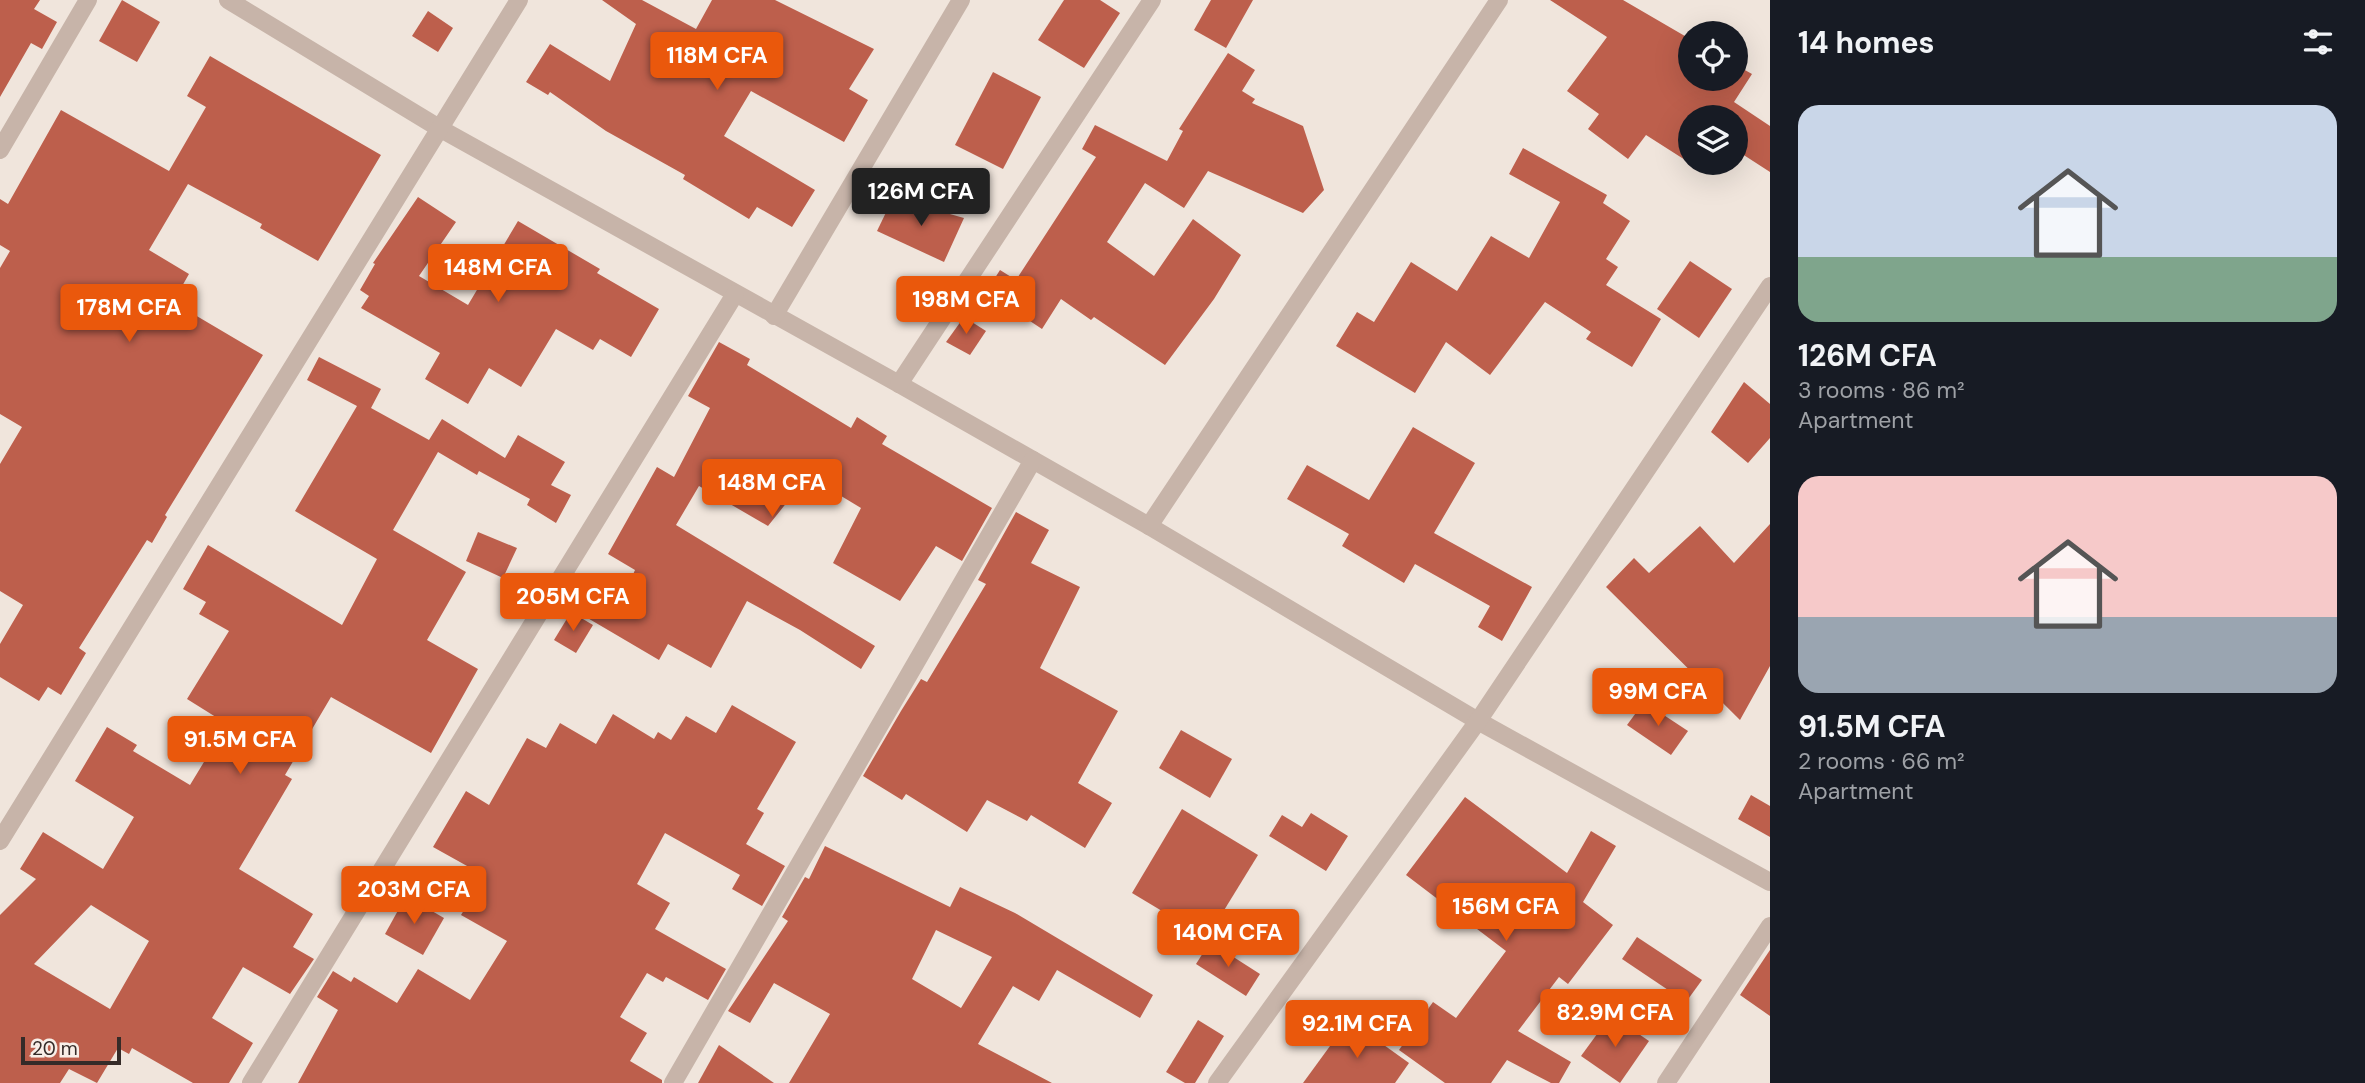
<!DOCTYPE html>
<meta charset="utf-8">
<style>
body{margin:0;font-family:"DM Sans",sans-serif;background:#242831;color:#f1f3f6;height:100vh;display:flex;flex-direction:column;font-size:26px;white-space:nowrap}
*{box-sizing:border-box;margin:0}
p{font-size:23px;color:#9ea1a6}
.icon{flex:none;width:38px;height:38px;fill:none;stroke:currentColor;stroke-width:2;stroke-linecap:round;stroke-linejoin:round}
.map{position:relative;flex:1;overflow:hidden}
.drawer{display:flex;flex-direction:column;background:#171b24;width:595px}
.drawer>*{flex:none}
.controls{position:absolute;left:1678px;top:21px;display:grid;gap:14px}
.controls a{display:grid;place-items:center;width:70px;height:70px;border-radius:50%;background:#171b24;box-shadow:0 7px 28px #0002;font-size:35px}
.scale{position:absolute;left:21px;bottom:18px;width:100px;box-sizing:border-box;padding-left:7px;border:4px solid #352b28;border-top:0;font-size:19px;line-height:24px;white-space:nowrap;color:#352b28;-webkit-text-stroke:5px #f8efe8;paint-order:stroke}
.price{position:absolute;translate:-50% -60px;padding:0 16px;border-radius:7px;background:#ea580c;color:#fff;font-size:23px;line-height:46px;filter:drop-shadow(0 2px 4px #0008)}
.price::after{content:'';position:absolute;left:50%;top:42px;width:21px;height:16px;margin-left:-10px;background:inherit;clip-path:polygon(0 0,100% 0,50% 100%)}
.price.selected{background:#222;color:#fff}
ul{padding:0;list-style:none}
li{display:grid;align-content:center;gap:14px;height:371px;padding:0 28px}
li span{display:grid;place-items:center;height:217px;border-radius:21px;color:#555}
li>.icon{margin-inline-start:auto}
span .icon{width:126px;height:126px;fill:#fffc;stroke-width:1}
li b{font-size:30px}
h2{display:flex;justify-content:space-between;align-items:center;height:84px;padding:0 28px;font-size:30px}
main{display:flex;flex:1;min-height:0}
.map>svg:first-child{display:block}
.building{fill:#bd5f4c;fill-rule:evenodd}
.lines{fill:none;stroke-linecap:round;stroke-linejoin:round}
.minor{stroke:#c7b4a9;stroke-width:18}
</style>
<main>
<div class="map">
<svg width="1770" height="1083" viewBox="0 0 1770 1083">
<rect width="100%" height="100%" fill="#f0e5dc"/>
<!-- building -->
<g class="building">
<path d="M0,0h40l-6,9 23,13 -15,27 -11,-6 -31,54z"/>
<path d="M122,0l38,22 -23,40 -38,-21z"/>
<path d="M602,0h40l54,29 16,-29h63l99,49 -25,40 19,11 -24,42 -93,-51 -27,45 91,54 -23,37 -35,-20 -8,12 -66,-40 2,-4 -79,-44 -56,-39 -2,3 -22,-13 24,-38 60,37 26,-57z"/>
<path d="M1064,0h36l20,13 -36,55 -46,-28z"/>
<path d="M1211,0h42l-27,48 -32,-18z"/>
<path d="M1550,0h73l67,39v40h46v-14l16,9 -18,28 36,24v46l-34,-22v-33h-46l3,48 -47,-30 -18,24 -40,-30 11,-15 -32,-23 40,-54z"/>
<path d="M428,11l25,17 -15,24 -26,-16z"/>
<path d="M1228,53l27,17 -13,21 13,8 -3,4 51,23 21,64 -21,23 -95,-42 -24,37 -39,-25 -38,59 47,34 39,-57 48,36 -27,44 -49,66 -71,-48 -3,3 -30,-21 -19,30 -56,-37 14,-22 16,10 80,-123 -14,-8 13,-24 72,36 16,-30 -4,-2z"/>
<path d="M210,56l171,99 -63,106 -58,-33 2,-4 -74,-40 -39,66 40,24 -16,28 90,53 -98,160 2,2 -15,26 -5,-3 -68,108 7,5 -25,42 -13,-8 -9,14 -39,-24v-33l23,-39 -23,-14v-127l22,-37 -22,-13v-146l10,-17 -10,-6v-46l8,5 53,-94 108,61 37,-64 -19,-11z"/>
<path d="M993,72l48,25 -38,72 -48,-24z"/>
<path d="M1523,148l84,47 -4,8 27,18 -24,38 12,8 -12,18 55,34 -29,48 -46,-28 5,-7 -46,-30 -55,73 -44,-33 -31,51 -79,-47 21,-34 17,10 37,-60 46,29 34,-55 38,22 31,-56 -51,-28z"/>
<path d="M418,197l38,25 -37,54 49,29 50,-84 82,48 -3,4 62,36 -28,48 -31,-18 -7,11 -37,-21 -35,58 -32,-19 -21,36 -43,-25 15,-26 -79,-45 8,-12 -9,-6 15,-26 -2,-1z"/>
<path d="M893,198l71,20 -20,44 -67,-31z"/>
<path d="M1690,261l42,28 -33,49 -42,-29z"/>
<path d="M964,317l22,14 -16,24 -24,-13z"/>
<path d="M719,342l31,17 -3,6 104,63 6,-11 30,19 -5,8 110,64 -30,53 -26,-15 -36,55 -67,-38 28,-55 -53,-32 -40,50 -69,-40 -23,39 199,121 -14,23 -61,-39 -53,-29 -36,67 -43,-24 -9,16 -85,-50 19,-30 31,14 11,-24 -27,-16 49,-87 17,10 36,-69 -22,-12z"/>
<path d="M319,357l62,32 -10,19 58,32 13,-21 63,39 13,-23 47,27 -14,23 20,10 -15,28 -29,-18 3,-6 -51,-28 -2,4 -39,-23 -45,78 73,42 -39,68 51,29 -47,84 -100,-56 -46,78 7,4 -53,90 74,45 -20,33 21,12 -24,35 -47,-27 -31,51 41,25 -24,40h-36l-61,-35 -3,6 -11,-6 -21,35 -28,-14 -9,14h-60v-168l36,-36 -16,-10 23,-37 60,37 31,-52 -59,-36 32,-54 30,18 -4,6 57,34 37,-61 -40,-25 42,-68 -30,-17 7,-12 -23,-13 25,-44 134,80 35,-66 -82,-48 62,-105 -50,-26zM91,905l58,36 -39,68 -76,-45z"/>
<path d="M1744,382l26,22v34l-22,25 -37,-31z"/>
<path d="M1413,427l62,36 -41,70 98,54 -30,54 -24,-14 12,-21 -75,-42 -11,19 -62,-37 7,-12 -62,-35 20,-34 62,35z"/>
<path d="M1016,512l33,18 -18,33 49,24 -40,81 78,43 -40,72 34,20 -27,45 -54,-33 -4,6 -40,-21 -20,32 -61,-38 -4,6 -39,-24 38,-65 20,-32 6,3 59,-98 -8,-4z"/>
<path d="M1770,524v142l-30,54 -134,-133 28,-29 15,15 51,-47 34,37z"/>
<path d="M478,532l39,16 -14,30 -37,-17z"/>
<path d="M571,612l22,13 -17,28 -22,-13z"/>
<path d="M1644,702l44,29 -17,24 -44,-30z"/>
<path d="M732,705l64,37 -39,67 7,4 -18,31 39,22 -23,40 -30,-17 8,-14 -75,-42 -28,51 33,19 -15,26 71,40 -18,31 -42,-23 -3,5 -16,-9 -27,44 27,16 -17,28 32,19v3h-364l40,-73 -21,-13 16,-26 18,11 3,-5 43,26 21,-34 52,31 37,-59 -46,-26 24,-39 -52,-29 33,-56 23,14 38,-67 19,10 14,-25 36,21 17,-30 41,25 4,-7 13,8 15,-24 30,17z"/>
<path d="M1181,730l51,29 -22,39 -51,-30z"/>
<path d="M1751,795l19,11v31l-32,-18z"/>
<path d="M1465,797l102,76 24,-42 25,15 -33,56 30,23 -45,59 -9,-7 -41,54 53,31 -12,21h-8l-44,-23 -16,23h-46l-46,-33 34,-48 23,16 50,-67 -100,-76z"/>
<path d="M1182,809l76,46 -51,83 -75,-45z"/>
<path d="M1311,813l37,23 -22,35 -57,-35 13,-21 20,12z"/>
<path d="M825,846l125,61 10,-20 55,26 138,82 -13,23 -83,-48 -18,31 -26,-15 -35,58 74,39h-263l41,-69 -56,-31 -24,40 -22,-12 60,-90 -6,-4 23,-40 4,2zM936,930l56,27 -31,51 -49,-29z"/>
<path d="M406,896l38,22 -21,37 -38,-21z"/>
<path d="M1637,937l65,43 -16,22 -64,-43z"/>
<path d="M1210,942l50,32 -14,22 -50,-32z"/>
<path d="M1770,950v66l-30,-21z"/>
<path d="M1611,1015l38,26 -29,42 -39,-27z"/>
<path d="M1198,1020l26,16 -29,47h-10l-19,-11z"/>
<path d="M1349,1020l60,43 -14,20h-92z"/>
<path d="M719,1045l55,38h-76z"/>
</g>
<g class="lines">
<!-- minor -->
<g class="minor">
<path d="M228,0l211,128 460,256 250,142 329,195 292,161"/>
<path d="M0,150l88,-150"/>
<path d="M774,316l187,-316"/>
<path d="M899,384l253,-384"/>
<path d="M1149,526l350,-526"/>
<path d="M0,841l519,-841"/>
<path d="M251,1083l484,-789"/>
<path d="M673,1083l360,-623"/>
<path d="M1217,1083l261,-362 292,-435"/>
<path d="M1666,1083l104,-157"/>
</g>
</g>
</svg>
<div class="controls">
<a><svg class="icon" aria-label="locate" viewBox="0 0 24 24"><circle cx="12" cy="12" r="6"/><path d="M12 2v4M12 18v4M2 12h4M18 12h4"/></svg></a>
<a><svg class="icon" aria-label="layers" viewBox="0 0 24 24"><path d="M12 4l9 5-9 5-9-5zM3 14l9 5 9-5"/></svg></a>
</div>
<div class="scale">20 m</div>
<b class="price" style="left:717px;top:92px">118M CFA</b>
<b class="price selected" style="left:921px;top:228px">126M CFA</b>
<b class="price" style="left:498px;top:304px">148M CFA</b>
<b class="price" style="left:966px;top:336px">198M CFA</b>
<b class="price" style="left:129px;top:344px">178M CFA</b>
<b class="price" style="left:772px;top:519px">148M CFA</b>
<b class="price" style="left:573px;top:633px">205M CFA</b>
<b class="price" style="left:1658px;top:728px">99M CFA</b>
<b class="price" style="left:240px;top:776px">91.5M CFA</b>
<b class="price" style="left:414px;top:926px">203M CFA</b>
<b class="price" style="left:1506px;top:943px">156M CFA</b>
<b class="price" style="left:1228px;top:969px">140M CFA</b>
<b class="price" style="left:1615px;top:1049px">82.9M CFA</b>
<b class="price" style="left:1357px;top:1060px">92.1M CFA</b>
</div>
<section class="drawer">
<h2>14 homes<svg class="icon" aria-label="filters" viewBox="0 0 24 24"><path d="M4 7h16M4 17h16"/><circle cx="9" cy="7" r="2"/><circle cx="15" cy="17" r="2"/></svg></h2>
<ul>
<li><span style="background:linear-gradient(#c9d6e8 70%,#7fa58c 0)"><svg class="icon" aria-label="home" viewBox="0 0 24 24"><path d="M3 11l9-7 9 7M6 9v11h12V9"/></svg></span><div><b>126M CFA</b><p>3 rooms · 86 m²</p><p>Apartment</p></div></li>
<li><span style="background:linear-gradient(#f6c9c9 65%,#9aa5b1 0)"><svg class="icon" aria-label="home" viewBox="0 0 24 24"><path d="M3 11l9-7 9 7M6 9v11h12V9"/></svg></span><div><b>91.5M CFA</b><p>2 rooms · 66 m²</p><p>Apartment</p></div></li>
</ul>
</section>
</main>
